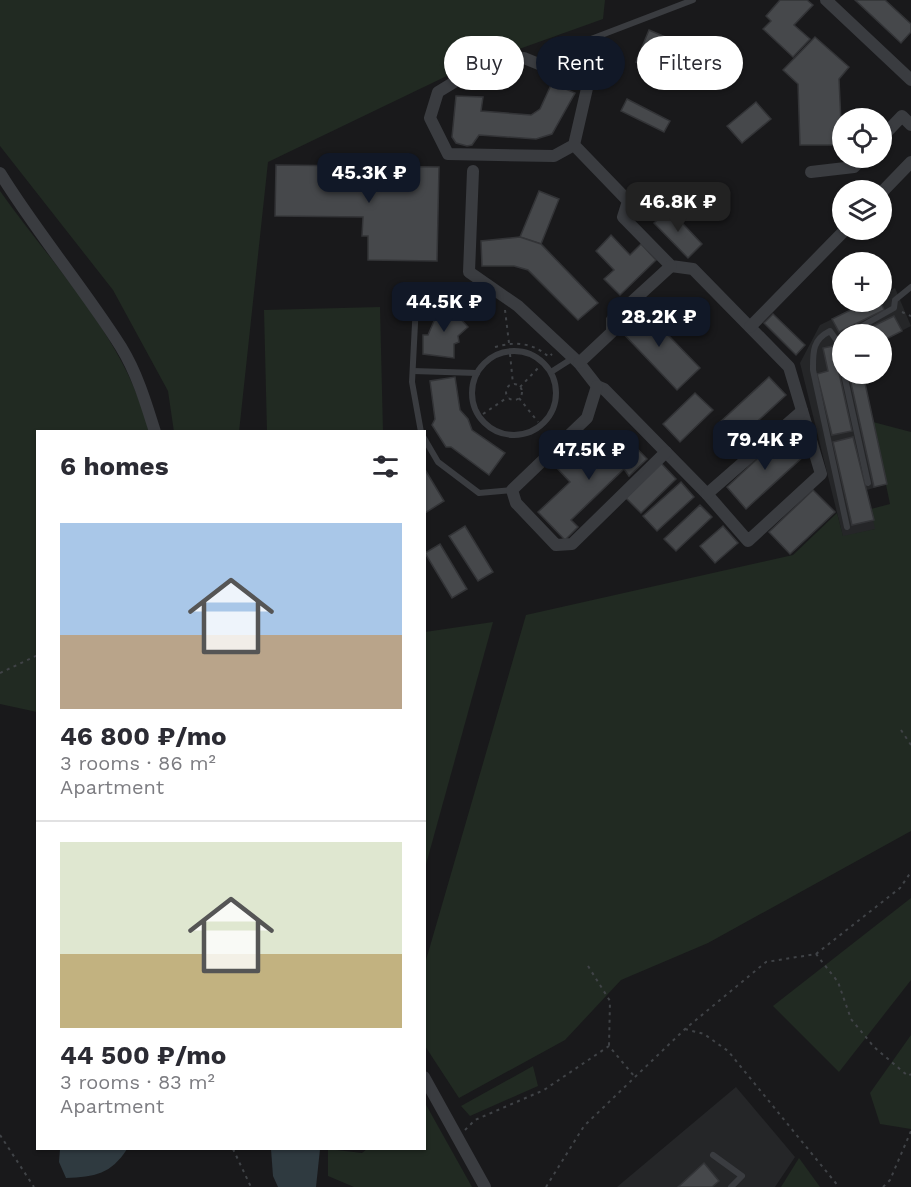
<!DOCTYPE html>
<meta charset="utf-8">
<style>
body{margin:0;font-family:"Work Sans",sans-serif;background:#f7f7f7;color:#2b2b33;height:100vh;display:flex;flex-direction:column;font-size:22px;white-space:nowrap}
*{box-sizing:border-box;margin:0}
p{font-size:20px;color:#7c7c81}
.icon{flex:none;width:33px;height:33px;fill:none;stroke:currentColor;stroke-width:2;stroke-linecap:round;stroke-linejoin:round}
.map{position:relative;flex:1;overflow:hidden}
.panel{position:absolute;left:36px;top:430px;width:390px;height:720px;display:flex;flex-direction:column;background:#fff;border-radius:0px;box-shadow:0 2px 4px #0004}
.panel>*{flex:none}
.guide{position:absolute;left:444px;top:36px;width:376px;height:54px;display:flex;gap:12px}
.buttons{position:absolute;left:832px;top:108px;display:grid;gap:12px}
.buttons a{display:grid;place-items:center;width:60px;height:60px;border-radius:50%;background:#fff;box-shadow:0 2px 4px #0004;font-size:30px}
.price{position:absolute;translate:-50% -51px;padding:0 14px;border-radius:12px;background:#111827;color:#fff;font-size:20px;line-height:39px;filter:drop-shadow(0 2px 3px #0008)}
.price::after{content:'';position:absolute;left:50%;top:36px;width:18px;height:14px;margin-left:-9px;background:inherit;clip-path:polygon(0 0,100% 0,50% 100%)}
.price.on{background:#222;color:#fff}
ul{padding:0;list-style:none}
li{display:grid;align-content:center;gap:12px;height:318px;padding:0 24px}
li+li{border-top:2px solid #e1e1e2}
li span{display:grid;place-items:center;height:186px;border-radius:0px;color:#555}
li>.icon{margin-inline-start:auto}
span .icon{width:108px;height:108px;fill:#fffc;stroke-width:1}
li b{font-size:26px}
h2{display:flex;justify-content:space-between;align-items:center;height:72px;padding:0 24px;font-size:26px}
.tag{padding:0 21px;border-radius:27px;background:#fff;box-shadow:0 2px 4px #0004;font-size:21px;line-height:54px}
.tag.on{background:#111827;color:#fff}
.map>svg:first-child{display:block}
.built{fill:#252628}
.green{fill:#212a22}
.water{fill:#2f3a40}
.building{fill:#46484b;stroke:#333437;stroke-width:1.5}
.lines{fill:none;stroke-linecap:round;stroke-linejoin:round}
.path{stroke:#404347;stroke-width:2;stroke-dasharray:3 4.5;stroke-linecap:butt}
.service{stroke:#3a3c40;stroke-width:6}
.minor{stroke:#3a3c40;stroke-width:12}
</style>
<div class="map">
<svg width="911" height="1187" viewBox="0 0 911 1187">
<rect width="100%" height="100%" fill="#19191b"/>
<!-- built -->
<g class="built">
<path d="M895,288l16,38 -29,15v-7h-39v40h20l24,110 -20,6 9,39 -33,8 -43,-174 20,-38 47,-23h15v-8z"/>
<path d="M736,1087l59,70 -20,30h-158z"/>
</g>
<!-- green -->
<g class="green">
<path d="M0,0h605l-2,19 -148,53 -187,90 -29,270h-65l-6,-41 -55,-101 -113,-144z"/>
<path d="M0,191c53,75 127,149 149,241h-111l-1,280 -37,-8z"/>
<path d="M380,307l3,125h-116l-3,-122z"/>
<path d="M873,422l38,10v399l-203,112 -87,37 -56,60 -106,58 -34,-52 -1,-79 102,-352 267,-60 44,-42 6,23 32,-7 -4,-20 19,-5z"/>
<path d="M493,622l-68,246v-236z"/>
<path d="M911,898v82l-72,92 -66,-66z"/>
<path d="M911,1035v94l-31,-5 -10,-31z"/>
<path d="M533,1066l5,20 -68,30 -9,-10z"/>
<path d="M425,1103l47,84h-118l-26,-11v-27l34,4 5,-4h57z"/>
<path d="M799,1158l21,29h-39z"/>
</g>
<!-- water -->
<g class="water">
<path d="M60,1149h67c-16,25 -32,28 -61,29l-7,-16z"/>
<path d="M271,1149h49l-4,38h-38l-5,-11z"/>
</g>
<!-- building -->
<g class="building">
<path d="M780,0h27l6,5 -19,20 16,14 -17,18 -30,-28 8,-8 -5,-5z"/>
<path d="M855,0h30l26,24v8l-10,11z"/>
<path d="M649,30l58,25 -13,32 -58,-25z"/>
<path d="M815,37l34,30 -10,12 3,66h-42l-2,-61 -15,-14z"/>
<path d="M559,49l19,9 -4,8 -19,-9z"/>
<path d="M552,83l23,10 -23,41 -16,5 -57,-4 -7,10 -5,1 -11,-3 -4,-6 4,-41 27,1 -2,14 50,4 9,-6z"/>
<path d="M627,99l43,22 -6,11 -43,-21z"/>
<path d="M756,102l15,17 -29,24 -15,-17z"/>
<path d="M276,165l163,2 -2,94 -69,-1v-24h-6l1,-19 -88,-1z"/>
<path d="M539,191l20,8 -18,45 -21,-7z"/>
<path d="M669,209l33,35 -14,14 -34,-35z"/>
<path d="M611,235l19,20 11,-11 15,16 -36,35 -16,-16 10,-9 -18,-19z"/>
<path d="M520,237l21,7 57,59 -20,17 -50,-50 -14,-4h-32l-1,-25z"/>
<path d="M867,302h14l3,8 -45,22 -7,-13z"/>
<path d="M446,303l22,24 -10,9 1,6 -5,2v14l-31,-4v-19h5l6,-14 -3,-3z"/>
<path d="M640,306l60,62 -23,22 -60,-63z"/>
<path d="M773,314l32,31 -9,10 -32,-32z"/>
<path d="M894,316l8,15 -20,10v-7h-25z"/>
<path d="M833,346l19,85 -20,4 -15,-61 11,-3 -5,-23z"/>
<path d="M849,374h14l24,110 -13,3z"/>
<path d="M455,377l5,33 8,9 4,11 33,23 -16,22 -38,-28h-5l-14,-22 3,-6 -5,-38z"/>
<path d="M769,377l17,18 -51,47 -17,-18z"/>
<path d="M695,393l18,17 -33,32 -17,-18z"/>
<path d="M621,432l26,27 -18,17 -5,-7 -53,51 7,7 -13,13 -27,-28 32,-30 -14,-15 19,-18 14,14z"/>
<path d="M784,434l20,22 -58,53 -19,-22z"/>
<path d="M853,437l21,83 -22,5 -19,-83z"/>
<path d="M661,463l15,16 -35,34 -15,-15z"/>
<path d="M424,468l20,33 -19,12h-1z"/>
<path d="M681,482l13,15 -37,34 -14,-15z"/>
<path d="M813,490l22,22 -45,42 -21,-22z"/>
<path d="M700,505l12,12 -36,34 -12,-12z"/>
<path d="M465,526l28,46 -15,9 -29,-45z"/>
<path d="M723,526l15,17 -23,20 -15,-17z"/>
<path d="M440,544l27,45 -15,9 -27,-45z"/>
<path d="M704,1163l15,18 -7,6h-34z"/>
</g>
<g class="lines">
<!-- path -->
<g class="path">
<path d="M505,310l4,33"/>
<path d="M902,312l9,4"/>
<path d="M495,347c21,-6 38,-4 54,10l3,-3"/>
<path d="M510,354l3,30"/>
<circle cx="514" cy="392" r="8"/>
<path d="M520,387l20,-21"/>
<path d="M519,398l19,24"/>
<path d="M483,414l25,-17"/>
<path d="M0,673l38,-18"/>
<path d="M901,730l10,15"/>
<path d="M816,954l84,-66 11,-16"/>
<path d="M588,966l22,35 -1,45"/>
<path d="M685,1029l19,5 24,17 111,136"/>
<path d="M465,1130l10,-10 69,-30 65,-44 25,30"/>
<path d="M0,1135l34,52"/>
<path d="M233,1149l18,38"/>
<path d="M546,1187l38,-61 101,-97 81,-67 50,-8 22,28 13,37 23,28 34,29 3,-2"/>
<path d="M883,1187l7,-7 21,-49"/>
</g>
<!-- service -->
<g class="service">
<path d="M591,39l102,-39"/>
<path d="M848,334l46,-26 1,-8 16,-13"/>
<path d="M843,338l-6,3 6,27"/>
<path d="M837,341l-7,-10c-18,9 -17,21 -17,39l34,157"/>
<circle cx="514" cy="393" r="42"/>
<path d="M413,371l64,2"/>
<path d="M551,372l22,-14"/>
<path d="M844,374l24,109"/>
<path d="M421,432l-9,-50 4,-78 8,-7 66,-8"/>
<path d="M424,438l14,24 41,31 33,-3"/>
<path d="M713,1155l29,21 -11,11"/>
</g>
<!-- minor -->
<g class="minor">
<path d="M826,0l85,80"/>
<path d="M882,137l20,-21 9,9"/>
<path d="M473,171l-4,101 49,34 61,57 18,23 7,3 103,105 41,47 73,-67 -32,-107 -96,-98 -22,-3 -48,-49 5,-16 -54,-56 -20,11 -106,-2 -18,-36 8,-26 18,-11 68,-23 64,26 -14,61"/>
<path d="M811,172l43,-5 9,-9"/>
<path d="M0,173c37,60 83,114 121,174 16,26 25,56 34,85"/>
<path d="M882,192l29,-30"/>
<path d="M750,327l95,-97"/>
<path d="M579,363l33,-31v-12l59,-54"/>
<path d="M597,386l-10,32 -75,72 4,13 40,42 16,-1 94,-92"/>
<path d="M707,494l95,-83"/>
<path d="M424,1077l61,110"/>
</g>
</g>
</svg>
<div class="buttons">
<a><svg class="icon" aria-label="locate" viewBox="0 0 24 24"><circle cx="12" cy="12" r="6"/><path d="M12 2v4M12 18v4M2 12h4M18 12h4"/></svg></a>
<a><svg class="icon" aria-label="layers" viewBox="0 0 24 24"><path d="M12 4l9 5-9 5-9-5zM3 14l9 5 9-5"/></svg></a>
<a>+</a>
<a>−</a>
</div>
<b class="price" style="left:369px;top:204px">45.3K ₽</b>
<b class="price on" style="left:678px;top:233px">46.8K ₽</b>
<b class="price" style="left:444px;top:333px">44.5K ₽</b>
<b class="price" style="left:659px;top:348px">28.2K ₽</b>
<b class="price" style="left:765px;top:471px">79.4K ₽</b>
<b class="price" style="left:589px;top:481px">47.5K ₽</b>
<div class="guide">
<a class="tag">Buy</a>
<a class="tag on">Rent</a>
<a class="tag">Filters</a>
</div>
<section class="panel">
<h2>6 homes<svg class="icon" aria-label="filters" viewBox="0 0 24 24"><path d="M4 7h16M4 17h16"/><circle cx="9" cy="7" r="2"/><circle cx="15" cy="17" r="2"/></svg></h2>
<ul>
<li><span style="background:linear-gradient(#a9c7e8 60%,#b9a48a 0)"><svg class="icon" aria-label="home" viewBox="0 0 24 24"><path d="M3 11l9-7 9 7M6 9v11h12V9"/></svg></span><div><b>46 800 ₽/mo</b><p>3 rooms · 86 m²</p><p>Apartment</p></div></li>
<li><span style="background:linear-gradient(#dfe7d0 60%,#c2b280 0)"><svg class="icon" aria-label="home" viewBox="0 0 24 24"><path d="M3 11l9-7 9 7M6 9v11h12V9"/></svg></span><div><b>44 500 ₽/mo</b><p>3 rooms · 83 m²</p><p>Apartment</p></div></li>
</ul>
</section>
</div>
